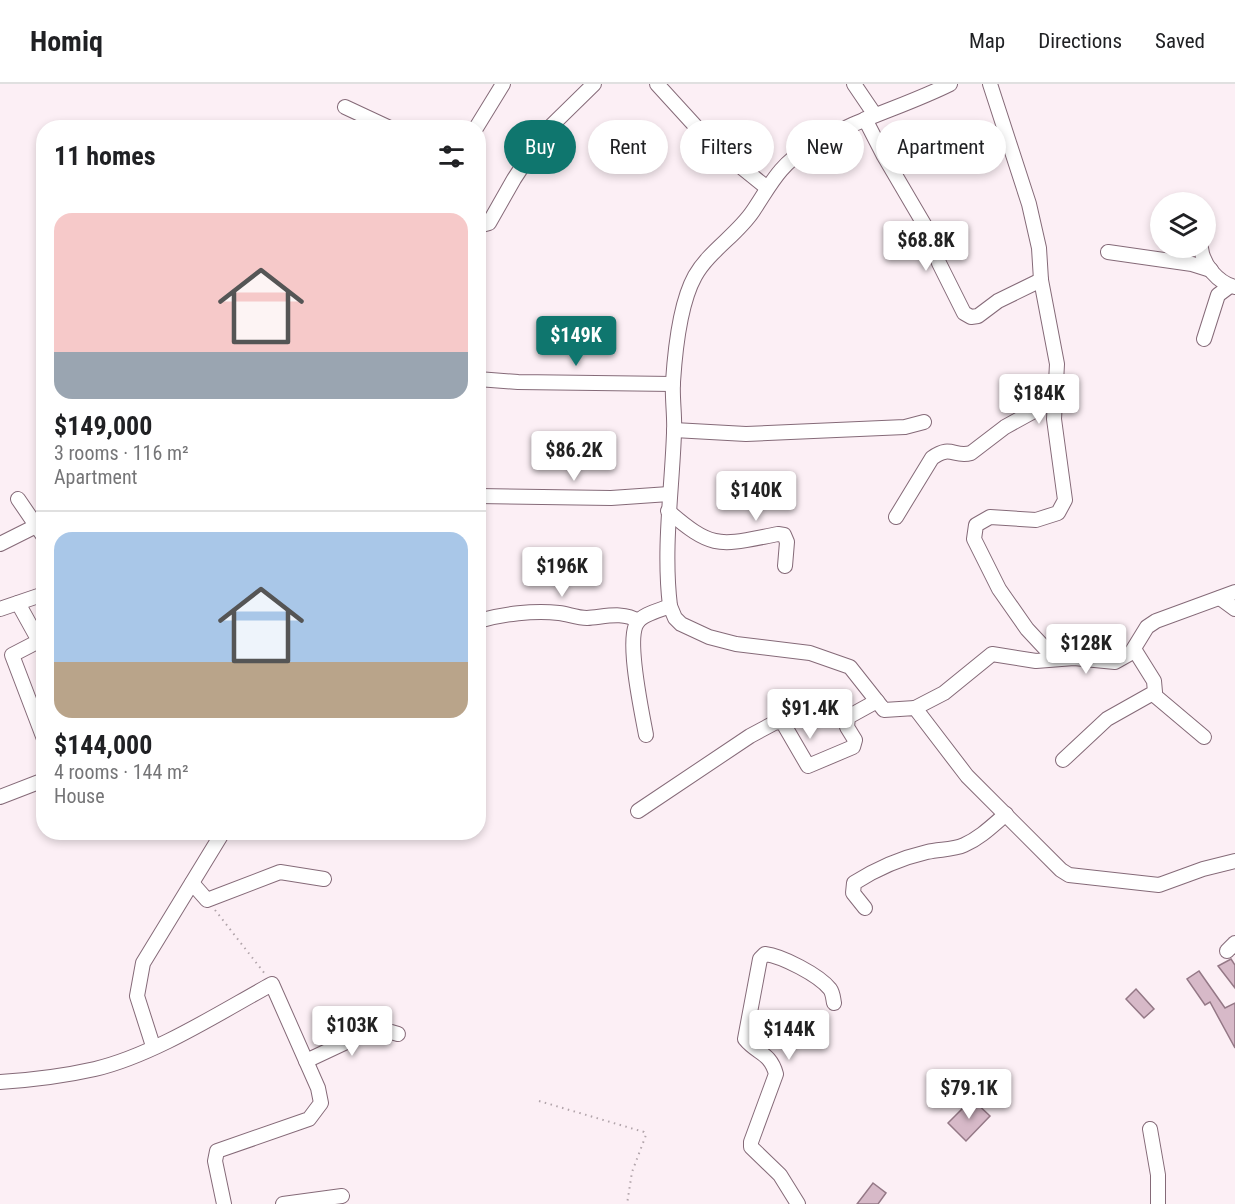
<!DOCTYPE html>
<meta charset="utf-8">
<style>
body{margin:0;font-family:"Roboto Condensed",sans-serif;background:#f6f6f6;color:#202124;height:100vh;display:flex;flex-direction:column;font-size:22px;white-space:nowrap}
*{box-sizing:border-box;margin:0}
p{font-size:20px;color:#757577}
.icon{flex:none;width:33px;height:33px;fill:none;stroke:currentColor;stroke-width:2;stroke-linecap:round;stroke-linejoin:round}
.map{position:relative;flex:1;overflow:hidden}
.panel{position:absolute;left:36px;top:36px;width:450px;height:720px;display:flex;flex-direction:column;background:#fff;border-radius:24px;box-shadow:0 3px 9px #0003}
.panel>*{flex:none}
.top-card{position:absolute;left:504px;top:36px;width:570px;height:54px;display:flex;gap:12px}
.tools{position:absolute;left:1150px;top:108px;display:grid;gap:12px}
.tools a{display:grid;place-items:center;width:66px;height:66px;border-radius:50%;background:#fff;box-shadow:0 3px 9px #0003;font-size:30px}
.price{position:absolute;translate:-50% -51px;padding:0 14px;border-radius:6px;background:#fff;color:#222;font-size:20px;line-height:39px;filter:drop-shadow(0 2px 3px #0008)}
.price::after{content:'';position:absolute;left:50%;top:36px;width:18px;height:14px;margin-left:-9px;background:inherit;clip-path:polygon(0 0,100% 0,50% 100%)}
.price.selected{background:#0f766e;color:#fff}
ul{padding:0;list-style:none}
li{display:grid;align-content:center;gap:12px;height:318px;padding:0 18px}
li+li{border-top:2px solid #e0e0e0}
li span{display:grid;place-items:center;height:186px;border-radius:18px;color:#555}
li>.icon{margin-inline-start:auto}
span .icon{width:108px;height:108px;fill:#fffc;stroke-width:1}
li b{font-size:26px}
h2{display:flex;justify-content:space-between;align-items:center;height:72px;padding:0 18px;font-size:26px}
.pill{padding:0 21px;border-radius:27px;background:#fff;box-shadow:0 3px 9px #0003;font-size:21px;line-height:54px}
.pill.selected{background:#0f766e;color:#fff}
header{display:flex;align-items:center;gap:36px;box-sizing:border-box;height:84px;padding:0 30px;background:#fff;border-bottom:2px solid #e0e0e0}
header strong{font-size:28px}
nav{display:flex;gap:33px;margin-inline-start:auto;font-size:21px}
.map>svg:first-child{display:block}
.building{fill:#d7b9c8;stroke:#947886;stroke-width:1.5}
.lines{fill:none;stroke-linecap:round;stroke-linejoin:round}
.minor-casing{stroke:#856a78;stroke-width:16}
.path{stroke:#b1a4aa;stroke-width:2;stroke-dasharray:1.5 4.5;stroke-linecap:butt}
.minor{stroke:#fff;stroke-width:14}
</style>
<header>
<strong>Homiq</strong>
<nav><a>Map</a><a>Directions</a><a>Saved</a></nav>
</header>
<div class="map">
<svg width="1235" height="1120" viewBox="0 0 1235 1120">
<rect width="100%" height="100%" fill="#fceff5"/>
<!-- building -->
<g class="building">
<path d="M1231,875l4,6v23l-17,-22z"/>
<path d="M1199,887l26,37 10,-5v45l-25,-46 -5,3 -18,-26z"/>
<path d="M1136,905l18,20 -10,9 -18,-19z"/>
<path d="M972,1015l18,17 -24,25 -18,-18z"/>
<path d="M873,1099l13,10 -8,11h-21z"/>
</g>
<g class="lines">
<!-- minor casing -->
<g class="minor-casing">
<g id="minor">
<path d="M657,0l52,57 57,46"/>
<path d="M854,0l21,31"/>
<path d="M950,0c-46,23 -97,36 -141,63 -30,18 -38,37 -56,64 -16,24 -44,40 -58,65 -15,27 -20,75 -22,106 -1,17 2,34 1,51 -2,57 -11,115 -4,173l5,12 6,6 28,13 27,7 74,9 40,14 34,43 31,-2 52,68 94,94 8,5 90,10 44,-16 32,-8"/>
<path d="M990,0l39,120 10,44 2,32 16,84 -3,55 11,81 -7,13 -22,7 -46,-3 -14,8 -2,14 25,50 28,40 28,30"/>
<path d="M345,23l45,21"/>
<path d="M865,35l19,37 44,75 11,32 25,50 7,4 7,-1 20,-15 43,-21"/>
<path d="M476,44l27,-44"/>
<path d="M478,142l11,-3 25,-44 31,-47 49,-48"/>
<path d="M1201,164c2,17 17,35 34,39"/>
<path d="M1108,168l84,12 19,6"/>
<path d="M1204,255l14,-44 12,-9"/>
<path d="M478,295l40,3 155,2"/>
<path d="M674,346l72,4 159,-7 19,-5"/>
<path d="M478,412l133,2 58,-4"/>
<path d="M18,415l26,38"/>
<path d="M668,427c46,40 52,34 110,23l6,1 3,7 -2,24"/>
<path d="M896,433l36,-59c19,-14 22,0 39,-5l34,-26 49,-27"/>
<path d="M0,460l36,-18"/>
<path d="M1220,514l15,11"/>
<path d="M18,519l21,38 -27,14 32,84"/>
<path d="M0,525l44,-15"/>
<path d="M478,537c24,-7 56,-11 81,-8 9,1 18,5 28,5 17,-1 36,-7 51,3"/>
<path d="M1153,610l51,43"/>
<path d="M915,624l29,-15 48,-39 44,7 38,-3 41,4 16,-9 16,-26 9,-6 79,-29"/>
<path d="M646,651c-4,-22 -20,-95 -9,-112 5,-9 24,-13 33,-17"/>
<path d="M1063,676l44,-41 48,-27 -1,-11 -20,-32"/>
<path d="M0,713l44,-17"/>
<path d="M638,727l112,-75 26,-14 7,1 25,43 45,-19 2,-7 -8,-13 1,-10 29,-16"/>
<path d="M192,799l15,17 73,-28 44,7"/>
<path d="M865,824l-12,-15 1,-10c22,-14 47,-25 73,-31 12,-3 26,-2 37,-7 16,-7 28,-19 42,-31"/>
<path d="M1227,867l8,-8"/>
<path d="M153,962l-16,-50 6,-33 80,-131"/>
<path d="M306,977l66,-31 9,-1 17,5"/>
<path d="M0,998c32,-2 64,-6 95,-13 59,-14 124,-56 177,-85l46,104 3,15 -12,16 -92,32 -2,10 9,43"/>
<path d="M1150,1045l8,46v29"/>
<path d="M283,1120l59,-8"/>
<path d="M798,1120l-18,-29 -29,-28v-5l25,-68c-6,-22 -19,-20 -31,-35l15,-80 5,-5c17,2 54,21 65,35 3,4 3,9 4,14"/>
</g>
</g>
<!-- path -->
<g class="path">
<path d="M215,826l50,64"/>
<path d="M539,1017l105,31 2,3 -14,37 -5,32"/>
</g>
<!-- minor -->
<use href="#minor" class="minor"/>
</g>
</svg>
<div class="tools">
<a><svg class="icon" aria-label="layers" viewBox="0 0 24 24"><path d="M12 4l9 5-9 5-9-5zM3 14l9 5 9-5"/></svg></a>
</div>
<b class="price" style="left:926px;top:188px">$68.8K</b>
<b class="price selected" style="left:576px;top:283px">$149K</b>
<b class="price" style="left:1039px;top:341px">$184K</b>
<b class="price" style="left:574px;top:398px">$86.2K</b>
<b class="price" style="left:756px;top:438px">$140K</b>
<b class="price" style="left:562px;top:514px">$196K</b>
<b class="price" style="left:1086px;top:591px">$128K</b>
<b class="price" style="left:810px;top:656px">$91.4K</b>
<b class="price" style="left:352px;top:973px">$103K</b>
<b class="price" style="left:789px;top:977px">$144K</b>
<b class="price" style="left:969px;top:1036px">$79.1K</b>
<div class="top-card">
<a class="pill selected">Buy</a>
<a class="pill">Rent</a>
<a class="pill">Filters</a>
<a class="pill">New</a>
<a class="pill">Apartment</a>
</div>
<section class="panel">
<h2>11 homes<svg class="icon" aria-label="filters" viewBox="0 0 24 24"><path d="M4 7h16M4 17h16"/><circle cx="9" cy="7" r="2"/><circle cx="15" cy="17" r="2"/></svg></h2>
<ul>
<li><span style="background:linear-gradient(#f6c9c9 75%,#9aa5b1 0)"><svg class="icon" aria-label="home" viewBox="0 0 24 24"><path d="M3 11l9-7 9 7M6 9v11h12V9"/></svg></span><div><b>$149,000</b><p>3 rooms · 116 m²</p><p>Apartment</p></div></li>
<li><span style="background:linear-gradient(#a9c7e8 70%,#b9a48a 0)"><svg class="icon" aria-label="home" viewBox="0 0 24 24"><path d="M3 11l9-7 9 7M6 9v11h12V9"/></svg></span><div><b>$144,000</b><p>4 rooms · 144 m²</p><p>House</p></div></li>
</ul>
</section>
</div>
